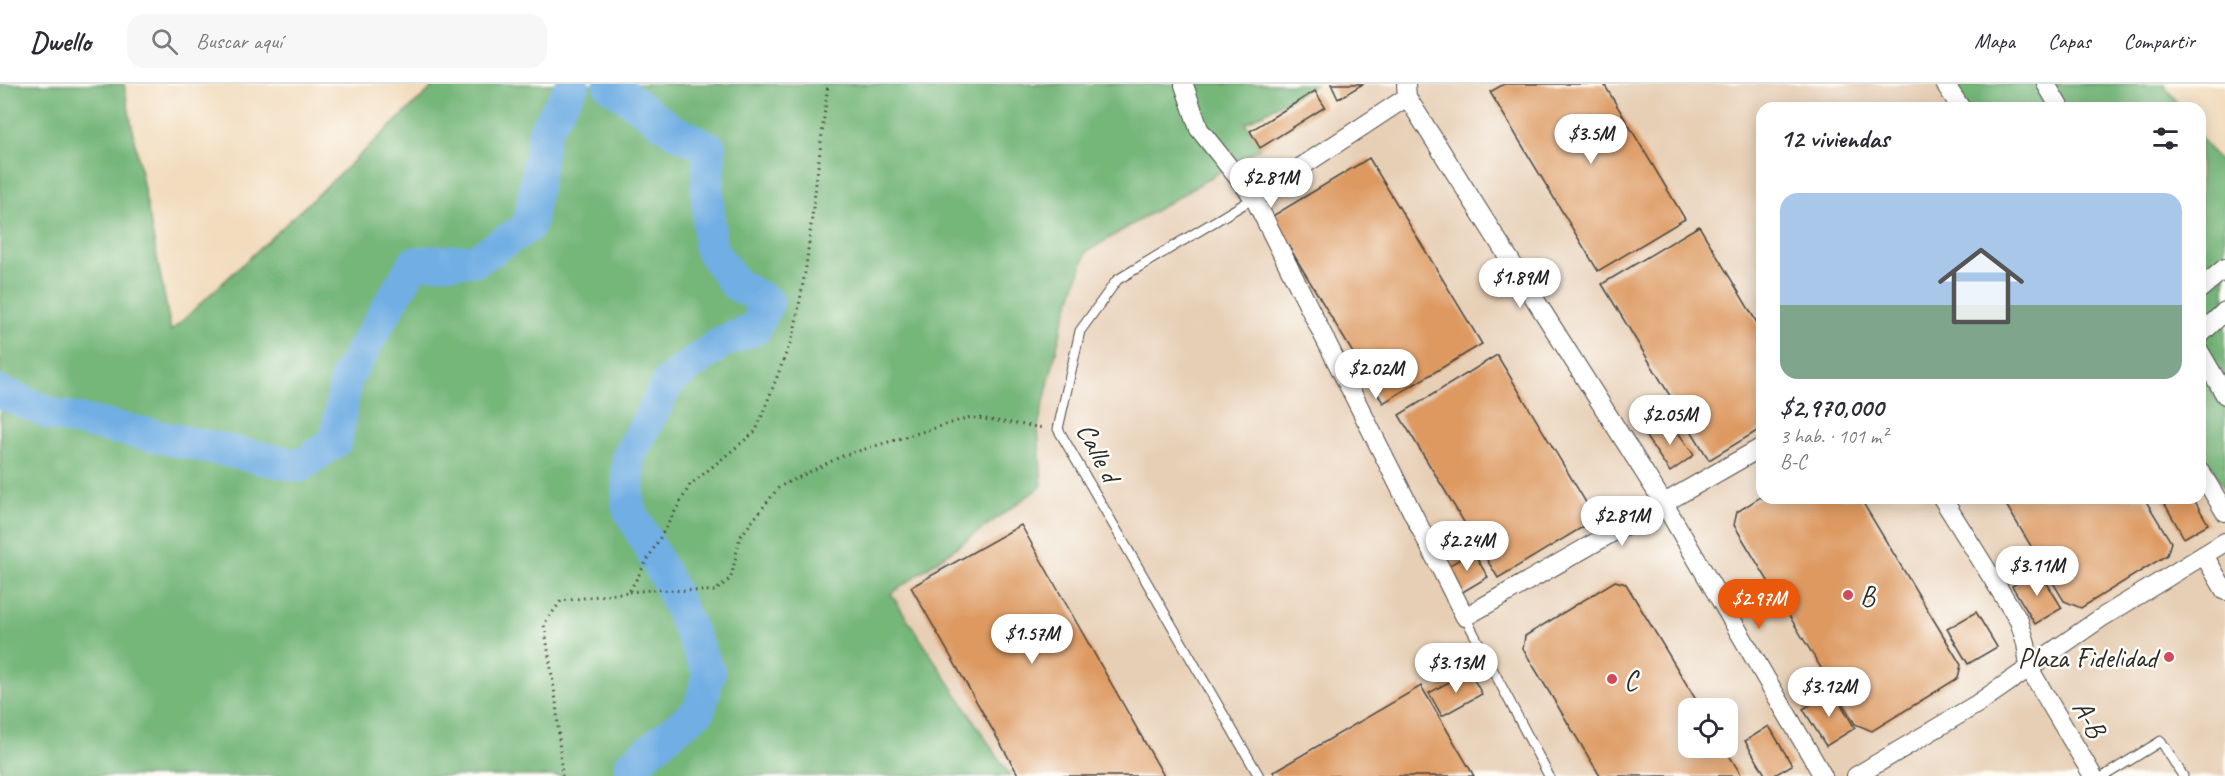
<!DOCTYPE html>
<html lang="es">
<meta charset="utf-8">
<style>
body{margin:0;font-family:Caveat,sans-serif;background:#f7f7f7;color:#2b2b33;height:100vh;display:flex;flex-direction:column;font-size:22px;white-space:nowrap}
*{box-sizing:border-box;margin:0}
p{font-size:20px;color:#7c7c81}
.icon{flex:none;width:33px;height:33px;fill:none;stroke:currentColor;stroke-width:2;stroke-linecap:round;stroke-linejoin:round}
.map{position:relative;flex:1;overflow:hidden}
.details{position:absolute;left:1756px;top:18px;width:450px;height:402px;display:flex;flex-direction:column;background:#fff;border-radius:18px;box-shadow:0 3px 15px #0003}
.details>*{flex:none}
.tools{position:absolute;left:1678px;top:614px;display:grid;gap:12px}
.tools a{display:grid;place-items:center;width:60px;height:60px;border-radius:12px;background:#fff;box-shadow:0 3px 15px #0003;font-size:30px}
.price{position:absolute;translate:-50% -51px;padding:0 14px;border-radius:21px;background:#fff;color:#222;font-size:20px;line-height:39px;filter:drop-shadow(0 2px 3px #0008)}
.price::after{content:'';position:absolute;left:50%;top:36px;width:18px;height:14px;margin-left:-9px;background:inherit;clip-path:polygon(0 0,100% 0,50% 100%)}
.price.active{background:#ea580c;color:#fff}
ul{padding:0;list-style:none}
li{display:grid;align-content:center;gap:12px;height:318px;padding:0 24px}
li span{display:grid;place-items:center;height:186px;border-radius:18px;color:#555}
li>.icon{margin-inline-start:auto}
span .icon{width:108px;height:108px;fill:#fffc;stroke-width:1}
li b{font-size:26px}
h2{display:flex;justify-content:space-between;align-items:center;height:72px;padding:0 24px;font-size:26px}
header{display:flex;align-items:center;gap:36px;box-sizing:border-box;height:84px;padding:0 30px;background:#fff;border-bottom:2px solid #e1e1e2}
header strong{font-size:28px}
nav{display:flex;gap:33px;margin-inline-start:auto;font-size:21px}
.search{width:420px;height:54px;background:#f7f7f7;display:flex;align-items:center;gap:15px;box-sizing:border-box;padding:0 21px;border-radius:18px;color:#7c7c81;font-size:22px}
.map>svg:first-child{display:block}
.built{fill:#e7cfb6;fill-rule:evenodd}
.forest{fill:#74b679;stroke:#507052;stroke-width:1.5}
.lines{fill:none;stroke-linecap:round;stroke-linejoin:round}
.river{stroke:#70aee3;stroke-width:33}
.building{fill:#dd9960}
.service-casing{stroke:#494641;stroke-width:11}
.minor-casing{stroke:#494641;stroke-width:20}
.path{stroke:#494641;stroke-width:3;stroke-dasharray:1.5 4.5;stroke-linecap:butt}
.service{stroke:#fff;stroke-width:9}
.minor{stroke:#fff;stroke-width:18}
.poi-dot{fill:#d1495b;stroke:#fdfcf7;stroke-width:2}
.labels{text-anchor:middle;stroke-width:5;stroke-linejoin:round;paint-order:stroke}
.street-label{font-size:28px;fill:#2b2b2b;stroke:#fdfcf7}
.poi-label{font-size:28px;fill:#2b2b2b;stroke:#fdfcf7;text-anchor:start}
</style>
<header>
<strong>Dwello</strong>
<div class="search"><svg class="icon" aria-label="search" viewBox="0 0 24 24"><circle cx="10" cy="10" r="6"/><path d="M15 15l6 6"/></svg>Buscar aquí</div>
<nav><a>Mapa</a><a>Capas</a><a>Compartir</a></nav>
</header>
<div class="map">
<svg width="2225" height="692" viewBox="0 0 2225 692">
<rect width="100%" height="100%" fill="#fdfcf7"/>
<filter id="ink" filterUnits="userSpaceOnUse"><feTurbulence type="fractalNoise" baseFrequency=".0167" numOctaves="2"/><feDisplacementMap in="SourceGraphic" scale="12" xChannelSelector="R" yChannelSelector="G"/><feConvolveMatrix kernelMatrix="1 2 1 2 8 2 1 2 1" color-interpolation-filters="sRGB"/></filter>
<filter id="wash" filterUnits="userSpaceOnUse"><feTurbulence type="fractalNoise" baseFrequency=".008" numOctaves="4" result="noise"/><feDisplacementMap in="SourceGraphic" scale="24" xChannelSelector="R" yChannelSelector="G"/><feGaussianBlur stdDeviation="1.35" result="paint"/><feColorMatrix in="noise" values="0 0 0 0 0 0 0 0 0 0 0 0 0 0 0 0 0 1.4 0 .05"/><feComposite in="paint" operator="in"/></filter>
<g filter="url(#wash)">
<rect width="100%" height="100%" fill="#f2dcbd"/>
<!-- built -->
<path class="built" d="M1368,0h583l14,24h-203v390h438l1,-48 24,41v285h-1215l-119,-182 151,-108 -4,-59 25,-105 23,-70zM1689,624h39v39h-39z"/>
<!-- forest -->
<g class="forest">
<path d="M0,0h124l47,247 265,-247h880l-70,39 14,25 -174,104 -23,70 -25,105 4,59 -151,108 119,182h-1010z"/>
<path d="M1951,0h213l17,24h-216z"/>
<path d="M2200,52l18,24 7,2v329l-24,-41z"/>
</g>
<g class="lines">
<!-- river -->
<g class="river">
<path d="M609,0l63,46 38,18 -3,39 3,61 25,36 33,18 -13,27 -33,13 -53,39 -41,77v49l40,75 41,91 -10,37 -68,55v11"/>
<path d="M0,308l54,23 246,51 36,-25 10,-63 68,-115 62,-3 53,-34 15,-94 29,-48"/>
</g>
</g>
<g id="blocks">
<!-- building -->
<g class="building">
<path d="M1331,0h32l-25,15z"/>
<path d="M1504,0h100l81,135 -87,52 -108,-179z"/>
<path d="M1315,7l10,16 -65,41 -10,-17z"/>
<path d="M1369,74l113,186 -99,59 -112,-186z"/>
<path d="M1699,142l63,105v97l-53,32 -107,-176z"/>
<path d="M1497,271l99,164 -98,59 -99,-163z"/>
<path d="M1670,337l24,34 -24,17 -24,-35z"/>
<path d="M1762,412v2h98l101,167 -3,13 -86,53 -17,-7 -121,-199 3,-13z"/>
<path d="M2002,414h142l27,44 -4,13 -86,53 -17,-7z"/>
<path d="M2164,414h29l15,26 -24,14 -22,-39z"/>
<path d="M1021,441l143,251h-145l-108,-189z"/>
<path d="M1473,468l15,25 -27,16 -15,-26z"/>
<path d="M2039,486l23,38 -27,16 -23,-38z"/>
<path d="M1615,497l11,3 75,124h-12v39h35l18,29h-142l-77,-127 2,-13z"/>
<path d="M1976,528l21,35 -29,17 -21,-35z"/>
<path d="M1469,587l13,23 -40,22 -13,-23z"/>
<path d="M1421,602l53,90h-198l-3,-4z"/>
<path d="M1833,607l22,37 -29,18 -23,-37z"/>
<path d="M1769,642l23,39 -19,11h-7l-21,-35z"/>
</g>
</g>
</g>
<g filter="url(#ink)">
<use href="#blocks" fill-opacity="0" stroke="#494641" stroke-width="1.5"/>
<g class="lines">
<!-- service casing -->
<g class="service-casing">
<g id="service">
<path d="M1254,114l-137,82 -37,51 -22,98 201,347"/>
<path d="M1465,533l84,159"/>
<path d="M2104,692l57,-35 22,35"/>
</g>
</g>
<!-- minor casing -->
<g class="minor-casing">
<g id="minor">
<path d="M1406,0l1,13 256,405 160,274"/>
<path d="M1945,0l16,24"/>
<path d="M2046,0l14,24"/>
<path d="M1184,1l15,44 55,69 153,-101"/>
<path d="M1254,114l211,419 297,-170"/>
<path d="M2200,205l25,-21"/>
<path d="M2200,251l25,-24"/>
<path d="M2200,268l25,43"/>
<path d="M2200,387l25,41"/>
<path d="M1942,414l77,123 7,22 3,25 64,108"/>
<path d="M2204,471l21,36"/>
<path d="M1856,692l121,-72 124,-86 124,-76"/>
</g>
</g>
<!-- path -->
<g class="path">
<path d="M629,508l22,-2 64,1 16,-13 9,-41 39,-50 63,-31 129,-39 73,11"/>
<path d="M562,692l-6,-75 -12,-77 17,-23 68,-9 61,-107 66,-54 38,-98 12,-66 22,-183"/>
</g>
<!-- service -->
<use href="#service" class="service"/>
<!-- minor -->
<use href="#minor" class="minor"/>
</g>
</g>
<!-- markers -->
<g class="poi-dot">
<circle cx="1848" cy="511" r="6"/>
<circle cx="2169" cy="573" r="6"/>
<circle cx="1612" cy="595" r="6"/>
</g>
<g class="labels">
<!-- street labels -->
<g class="street-label">
<text transform="translate(1099 368) rotate(63)" y="10">Calle d</text>
<text transform="translate(2090 634) rotate(60)" y="10">A-B</text>
</g>
<!-- poi labels -->
<g class="poi-label">
<text x="1860" y="521">B</text>
<text x="2157" y="583" text-anchor="end">Plaza Fidelidad</text>
<text x="1624" y="605">C</text>
</g>
</g>
</svg>
<div class="tools">
<a><svg class="icon" aria-label="locate" viewBox="0 0 24 24"><circle cx="12" cy="12" r="6"/><path d="M12 2v4M12 18v4M2 12h4M18 12h4"/></svg></a>
</div>
<b class="price" style="left:1591px;top:81px">$3.5M</b>
<b class="price" style="left:1271px;top:125px">$2.81M</b>
<b class="price" style="left:1520px;top:225px">$1.89M</b>
<b class="price" style="left:1376px;top:316px">$2.02M</b>
<b class="price" style="left:1670px;top:362px">$2.05M</b>
<b class="price" style="left:1622px;top:463px">$2.81M</b>
<b class="price" style="left:1467px;top:488px">$2.24M</b>
<b class="price" style="left:2037px;top:513px">$3.11M</b>
<b class="price active" style="left:1759px;top:546px">$2.97M</b>
<b class="price" style="left:1032px;top:581px">$1.57M</b>
<b class="price" style="left:1456px;top:610px">$3.13M</b>
<b class="price" style="left:1829px;top:634px">$3.12M</b>
<section class="details">
<h2>12 viviendas<svg class="icon" aria-label="filters" viewBox="0 0 24 24"><path d="M4 7h16M4 17h16"/><circle cx="9" cy="7" r="2"/><circle cx="15" cy="17" r="2"/></svg></h2>
<ul>
<li><span style="background:linear-gradient(#a9c7e8 60%,#7fa58c 0)"><svg class="icon" aria-label="home" viewBox="0 0 24 24"><path d="M3 11l9-7 9 7M6 9v11h12V9"/></svg></span><div><b>$2,970,000</b><p>3 hab. · 101 m²</p><p>B-C</p></div></li>
</ul>
</section>
</div>
